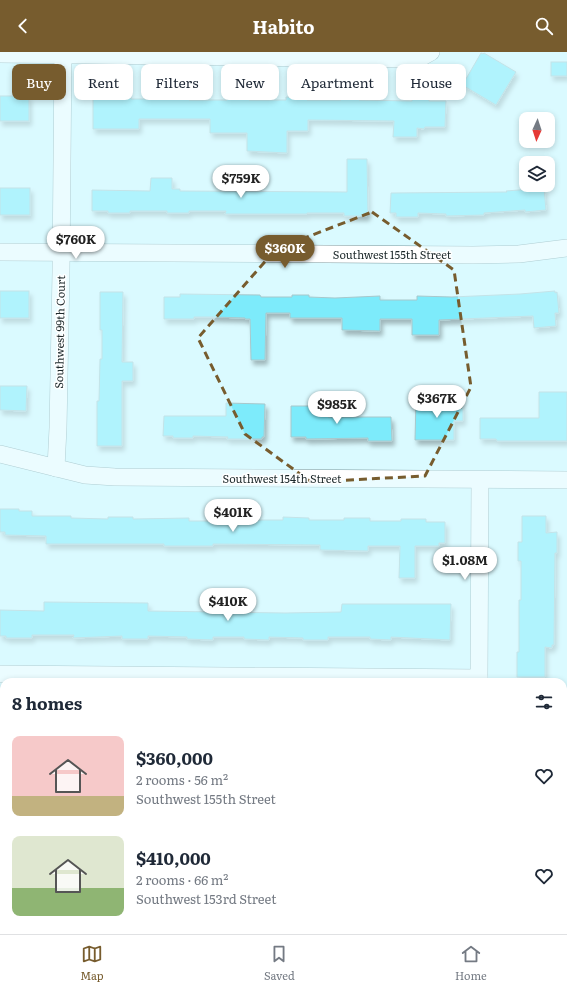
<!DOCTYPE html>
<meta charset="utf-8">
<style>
body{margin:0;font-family:Literata,serif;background:#f6f6f7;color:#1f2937;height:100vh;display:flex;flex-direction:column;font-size:15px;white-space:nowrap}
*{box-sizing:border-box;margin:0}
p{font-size:13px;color:#747a83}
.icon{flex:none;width:22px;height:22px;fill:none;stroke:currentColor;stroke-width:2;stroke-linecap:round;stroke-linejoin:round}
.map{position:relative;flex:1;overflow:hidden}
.sheet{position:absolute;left:0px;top:626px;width:567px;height:256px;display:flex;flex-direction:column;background:#fff;border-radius:12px 12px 0 0;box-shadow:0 2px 6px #0003}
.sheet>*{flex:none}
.top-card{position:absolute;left:12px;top:12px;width:543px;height:36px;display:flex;gap:8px}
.needle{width:26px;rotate:183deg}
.fabs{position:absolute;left:519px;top:60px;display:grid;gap:8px}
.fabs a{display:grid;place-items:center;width:36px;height:36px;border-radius:8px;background:#fff;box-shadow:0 2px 6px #0003;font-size:20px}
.price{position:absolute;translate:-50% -34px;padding:0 9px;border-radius:14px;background:#fff;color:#222;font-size:13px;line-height:26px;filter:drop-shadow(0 1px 2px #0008)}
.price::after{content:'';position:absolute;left:50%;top:24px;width:12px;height:9px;margin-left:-6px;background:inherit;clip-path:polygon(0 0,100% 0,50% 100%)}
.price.selected{background:#775c2e;color:#fff}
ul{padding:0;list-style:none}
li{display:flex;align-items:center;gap:12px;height:100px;padding:0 12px}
li span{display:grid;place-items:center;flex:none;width:112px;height:80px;border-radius:8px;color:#555}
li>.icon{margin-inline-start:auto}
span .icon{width:48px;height:48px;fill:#fffc;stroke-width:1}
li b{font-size:17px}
h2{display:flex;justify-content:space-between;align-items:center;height:48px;padding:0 12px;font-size:17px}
.tag{padding:0 14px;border-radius:8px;background:#fff;box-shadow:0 2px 6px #0003;font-size:14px;line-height:36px}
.tag.selected{background:#775c2e;color:#fff}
header{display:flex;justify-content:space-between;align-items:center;height:52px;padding:0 12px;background:#775c2e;color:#fff;font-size:18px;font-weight:700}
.tabs{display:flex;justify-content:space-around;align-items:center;height:56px;border-top:1px solid #e0e1e3;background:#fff;font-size:11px;color:#747a83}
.tabs a{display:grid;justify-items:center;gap:2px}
.tabs .selected{color:#775c2e}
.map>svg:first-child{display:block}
.building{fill:#7debfb;stroke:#a8c8cc;filter:url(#shadow)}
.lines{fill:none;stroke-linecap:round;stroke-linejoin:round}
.minor-casing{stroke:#7b999e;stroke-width:18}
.minor{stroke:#fff;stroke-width:17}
.marked{fill:none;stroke:#775c2e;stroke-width:3;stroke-dasharray:8 5;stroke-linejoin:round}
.labels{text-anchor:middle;stroke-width:3;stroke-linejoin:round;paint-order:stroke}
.street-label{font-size:11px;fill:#1c282a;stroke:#fff}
</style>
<header><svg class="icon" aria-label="back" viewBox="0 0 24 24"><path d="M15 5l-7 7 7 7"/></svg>Habito<svg class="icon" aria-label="search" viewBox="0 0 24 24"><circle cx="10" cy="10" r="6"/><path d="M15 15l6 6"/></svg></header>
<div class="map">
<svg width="567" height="882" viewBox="0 0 567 882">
<defs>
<filter id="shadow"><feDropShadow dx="2.5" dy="4.5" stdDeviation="2" flood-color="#0004"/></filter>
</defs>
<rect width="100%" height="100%" fill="#dafaff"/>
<!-- building -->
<g class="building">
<path d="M481,1l2,1 1,-1 32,19 -20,33 -32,-19 1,-1 -2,-1z"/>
<rect x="551" y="10" width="16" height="14"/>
<rect x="0" y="44" width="29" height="25"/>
<path d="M167,44h22v4h38v-3l22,1v2h37v-3l21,1v2h34v-3h18v3l53,1v-2h17v2h17l-1,26h-20l-1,2 -7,-1v9h-24l1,-16 -86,-1v11h-21v22l-40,-2v-18h-37v-14h-71v10h-46v-30l38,-2v2h36z"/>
<path d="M347,107h20l1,54h-1v3h-23v-3h-37v1h-82l1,-3h-37v2h-22v-2h-37v2h-22v-2h-16v-21l58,1 1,-13h21v11h8v2l167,1z"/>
<rect x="0" y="136" width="30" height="27"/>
<path d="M544,136l2,22 -21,2v-2l-41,3v2l-38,1v-2l-28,-1v4h-22v-4h-6l1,-20 116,-1 -1,-1z"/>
<rect x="0" y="239" width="29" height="27"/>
<path d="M555,239v2l2,-1 2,21h-4l1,13 -22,2 -1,-12 -94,4v15h-27v-16h-32v12l-38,-1v-12h-52v-5h-24l-1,47h-14l-1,-41h-5v-1l-33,-1h-18v2h-30v-22h16v-3l80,1 1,2h31v-2h17v2l26,1 45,-2v4h37v-4l35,1 68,-3z"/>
<path d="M100,240h23l-1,70h11v19h-11v65h-25v-45h2l1,-42h2v-29h-2z"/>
<path d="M0,334h27l-1,25 -26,-1z"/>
<path d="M539,340h28v49h-70l-1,-2h-16v-21h59z"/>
<path d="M416,347l45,1v5h2v16h-9v19h-39z"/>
<path d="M226,351l39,1 -1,33h-2v2h-35l1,-2 -35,-1v2h-20v-2h-10l1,-20h62z"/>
<path d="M291,354h36l1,11h63l1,24h-24v-3l-62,1v-2h-15z"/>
<path d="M0,457h19v2h13v5h39v2l37,1v-2h25v2l56,-1v3h38v-4l24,1v2h32v-3l26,1v2h35v-2h26v3h31v-2h25v3h19v21h-6v3h-24v32h-16l1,-32h-32v5l-48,-1v-5l-107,-1v2h-49v-2h-118v-8l-41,-1v-3h-5z"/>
<path d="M522,464h24v17l11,-1v21h-2l-1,92h-2v3l-7,-1v30h-28v-25h2v-52h2v-39h-3v-19h4z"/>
<path d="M44,550l104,1v8l137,2 56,-1 1,-8h109l-1,36 -59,-3v3l-21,-1v-2h-42v3h-25v-2l-34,-1v3l-25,-1v-2h-31v3l-26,-1v-2l-39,-1v3h-26v-3l-49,2 1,-3h-42v3h-26v-2h-6v-26l44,1z"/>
</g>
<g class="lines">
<!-- minor casing -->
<g class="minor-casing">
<g id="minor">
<path d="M0,2l404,5 18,-2 9,-5"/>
<path d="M0,200l473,3 46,-1 48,-6"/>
<path d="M0,402l85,21 30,2 452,3"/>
<path d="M56,416l2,-40 3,-156 2,-220"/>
<path d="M0,622l479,4"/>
<path d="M479,630l1,-202"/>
<path d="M0,817h4"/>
</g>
</g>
<!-- minor -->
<use href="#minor" class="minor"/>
</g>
<!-- marked area -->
<path d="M0 0H567V882H0ZM372,160l82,58 17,117 -46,89 -114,6 -66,-48 -47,-96 78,-89z" fill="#dafaff" fill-opacity=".55" fill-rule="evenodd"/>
<path class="marked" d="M372,160l82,58 17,117 -46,89 -114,6 -66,-48 -47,-96 78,-89z"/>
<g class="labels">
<!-- street labels -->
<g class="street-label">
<text x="392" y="207">Southwest 155th Street</text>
<text transform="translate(60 280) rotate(-89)" y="4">Southwest 99th Court</text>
<text x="282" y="431">Southwest 154th Street</text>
</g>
</g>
</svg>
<div class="fabs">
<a><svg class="needle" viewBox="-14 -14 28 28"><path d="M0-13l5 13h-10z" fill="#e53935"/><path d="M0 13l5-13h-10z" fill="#747a83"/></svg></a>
<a><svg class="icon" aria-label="layers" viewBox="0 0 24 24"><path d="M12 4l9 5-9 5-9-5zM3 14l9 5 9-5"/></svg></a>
</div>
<b class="price" style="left:241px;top:147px">$759K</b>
<b class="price" style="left:76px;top:208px">$760K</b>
<b class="price selected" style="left:285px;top:217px">$360K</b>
<b class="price" style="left:437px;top:367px">$367K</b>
<b class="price" style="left:337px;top:373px">$985K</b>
<b class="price" style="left:233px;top:481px">$401K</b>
<b class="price" style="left:465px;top:529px">$1.08M</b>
<b class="price" style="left:228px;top:570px">$410K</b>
<div class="top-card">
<a class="tag selected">Buy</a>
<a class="tag">Rent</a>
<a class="tag">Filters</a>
<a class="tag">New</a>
<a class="tag">Apartment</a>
<a class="tag">House</a>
</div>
<section class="sheet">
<h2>8 homes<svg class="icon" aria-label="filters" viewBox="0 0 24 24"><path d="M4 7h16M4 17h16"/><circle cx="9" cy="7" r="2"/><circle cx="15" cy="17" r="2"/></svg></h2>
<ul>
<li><span style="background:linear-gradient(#f6c9c9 75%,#c2b280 0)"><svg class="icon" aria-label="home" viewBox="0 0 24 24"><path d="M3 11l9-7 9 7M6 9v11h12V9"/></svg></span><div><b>$360,000</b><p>2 rooms · 56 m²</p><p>Southwest 155th Street</p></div><svg class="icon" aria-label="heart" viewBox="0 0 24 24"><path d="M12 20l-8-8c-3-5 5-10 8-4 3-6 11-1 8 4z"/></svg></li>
<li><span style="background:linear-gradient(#dfe7d0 65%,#8fb573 0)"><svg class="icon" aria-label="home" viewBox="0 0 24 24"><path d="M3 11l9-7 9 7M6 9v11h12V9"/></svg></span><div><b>$410,000</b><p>2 rooms · 66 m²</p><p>Southwest 153rd Street</p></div><svg class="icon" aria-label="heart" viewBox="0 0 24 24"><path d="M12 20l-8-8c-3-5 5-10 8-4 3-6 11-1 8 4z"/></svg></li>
</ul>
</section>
</div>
<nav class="tabs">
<a class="selected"><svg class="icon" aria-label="map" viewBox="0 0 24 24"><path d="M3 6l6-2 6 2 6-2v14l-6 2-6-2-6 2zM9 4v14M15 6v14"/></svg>Map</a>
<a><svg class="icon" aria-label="saved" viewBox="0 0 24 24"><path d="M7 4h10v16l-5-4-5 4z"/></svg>Saved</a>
<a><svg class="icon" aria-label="home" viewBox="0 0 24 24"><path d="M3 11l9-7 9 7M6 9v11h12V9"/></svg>Home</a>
</nav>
